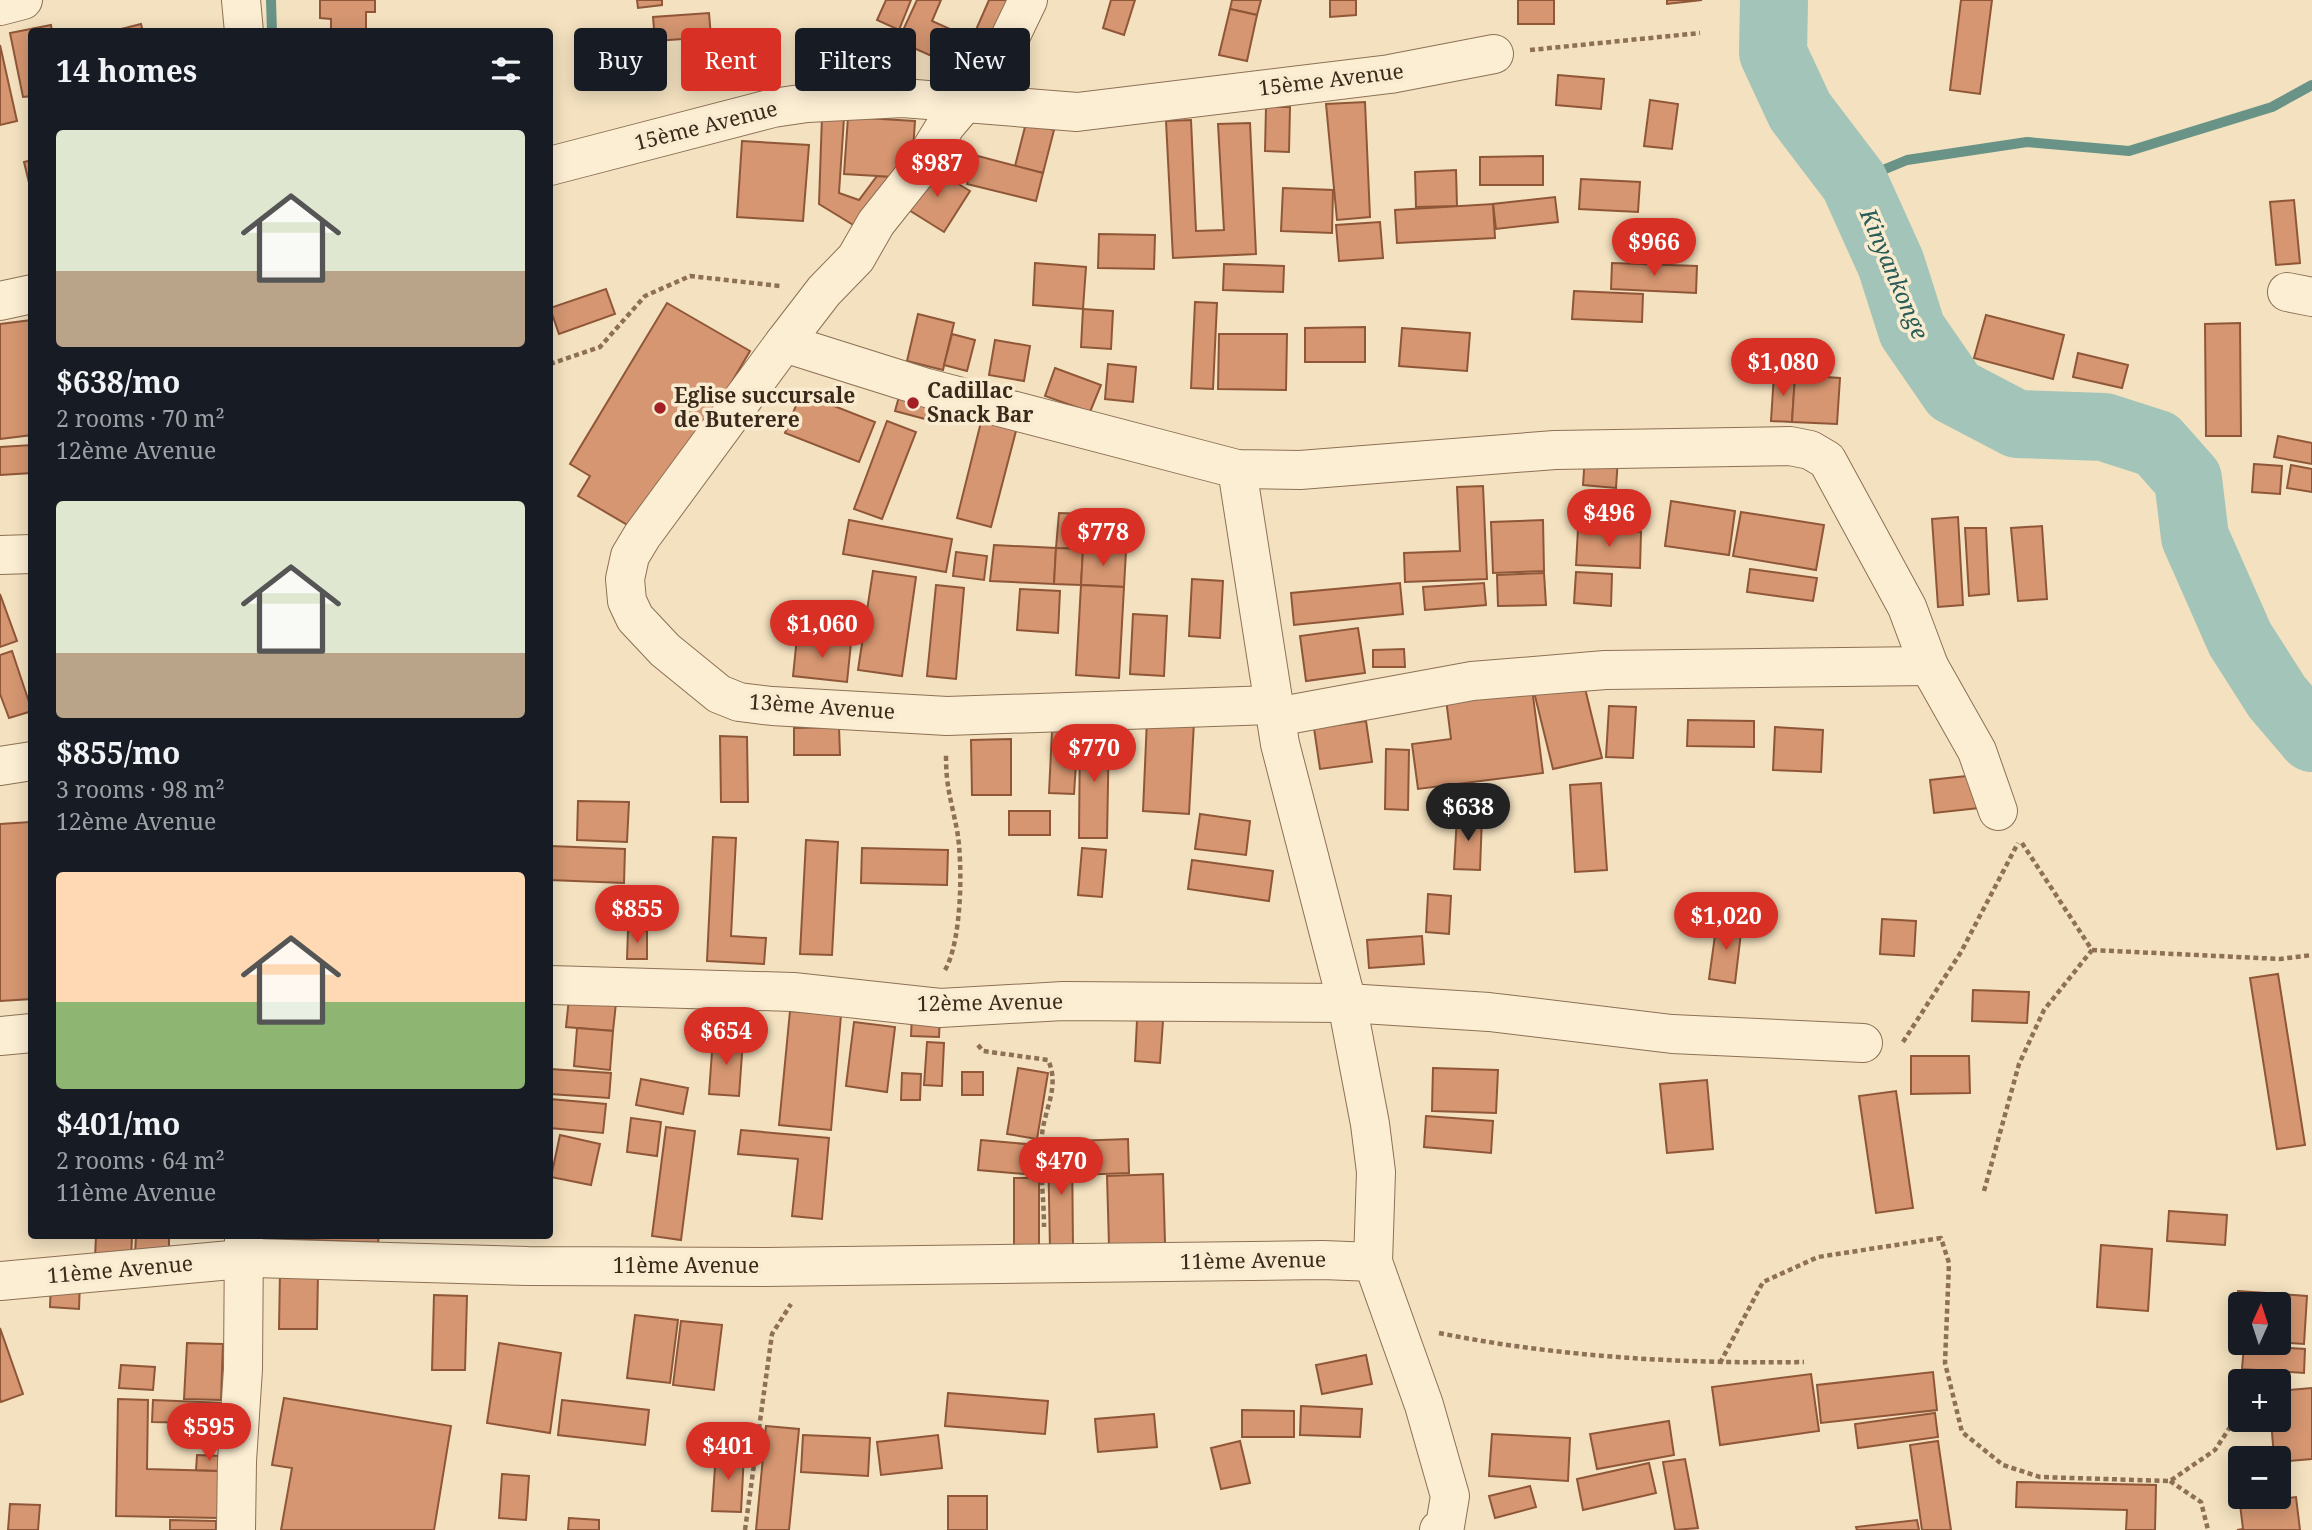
<!DOCTYPE html>
<meta charset="utf-8">
<style>
body{margin:0;font-family:"Noto Serif",serif;background:#242831;color:#f1f3f6;height:100vh;display:flex;flex-direction:column;font-size:26px;white-space:nowrap}
*{box-sizing:border-box;margin:0}
p{font-size:23px;color:#9ea1a6}
.icon{flex:none;width:38px;height:38px;fill:none;stroke:currentColor;stroke-width:2;stroke-linecap:round;stroke-linejoin:round}
.map{position:relative;flex:1;overflow:hidden}
.details{position:absolute;left:28px;top:28px;width:525px;height:1211px;display:flex;flex-direction:column;background:#171b24;border-radius:7px;box-shadow:0 4px 18px #0003}
.details>*{flex:none}
.guide{position:absolute;left:574px;top:28px;width:665px;height:63px;display:flex;gap:14px}
.needle{width:46px;rotate:3deg}
.tools{position:absolute;left:2228px;top:1292px;display:grid;gap:14px}
.tools a{display:grid;place-items:center;width:63px;height:63px;border-radius:7px;background:#171b24;box-shadow:0 4px 18px #0003;font-size:35px}
.price{position:absolute;translate:-50% -60px;padding:0 16px;border-radius:24px;background:#d93025;color:#fff;font-size:23px;line-height:46px;filter:drop-shadow(0 2px 4px #0008)}
.price::after{content:'';position:absolute;left:50%;top:42px;width:21px;height:16px;margin-left:-10px;background:inherit;clip-path:polygon(0 0,100% 0,50% 100%)}
.price.on{background:#222;color:#fff}
ul{padding:0;list-style:none}
li{display:grid;align-content:center;gap:14px;height:371px;padding:0 28px}
li span{display:grid;place-items:center;height:217px;border-radius:7px;color:#555}
li>.icon{margin-inline-start:auto}
span .icon{width:126px;height:126px;fill:#fffc;stroke-width:1}
li b{font-size:30px}
h2{display:flex;justify-content:space-between;align-items:center;height:84px;padding:0 28px;font-size:30px}
.chip{padding:0 24px;border-radius:7px;background:#171b24;box-shadow:0 4px 18px #0003;font-size:24px;line-height:63px}
.chip.on{background:#d93025;color:#fff}
.map>svg:first-child{display:block}
.lines{fill:none;stroke-linecap:round;stroke-linejoin:round}
.stream{stroke:#689386;stroke-width:10}
.river{stroke:#a3c4b8;stroke-width:68}
.building{fill:#d59671;stroke:#8f5738;stroke-width:2}
.minor-casing{stroke:#8d7055;stroke-width:40}
.path{stroke:#8d7055;stroke-width:4.5;stroke-dasharray:5 3.5;stroke-linecap:butt}
.minor{stroke:#fceed3;stroke-width:38}
.poi-dot{fill:#a31f26;stroke:#f9ebcf;stroke-width:2.5}
.labels{text-anchor:middle;stroke-width:7;stroke-linejoin:round;paint-order:stroke}
.street-label{font-size:21px;fill:#3b291b;stroke:#f9ebcf}
.poi-label{font-size:21px;font-weight:bold;fill:#3b291b;stroke:#f9ebcf;text-anchor:start}
.water-label{font-size:23px;font-style:italic;fill:#295d57;stroke:#f9ebcf}
</style>
<div class="map">
<svg width="2312" height="1530" viewBox="0 0 2312 1530">
<rect width="100%" height="100%" fill="#f3e1bf"/>
<g class="lines">
<!-- stream -->
<g class="stream">
<path d="M271,0l1,32"/>
<path d="M1854,182l53,-22 120,-18 102,9 143,-44 40,-22"/>
</g>
<!-- river -->
<path class="river" d="M1774,0l-1,53 27,58 54,71 37,82 21,66 42,61 63,33 87,3 53,17 31,35 7,58 45,102 37,58 35,41"/>
</g>
<!-- building -->
<g class="building">
<path d="M320,0h55v12h-9v20h-35v-13l-11,-1z"/>
<path d="M637,0h25v5l-24,3z"/>
<path d="M886,0h25l-12,30 -22,-10z"/>
<path d="M917,0h24l-9,21 40,18 17,-39h22l-28,79 -85,-38z"/>
<path d="M1111,0h24l-11,35 -21,-7z"/>
<path d="M1232,0h29l-4,15 -27,-6z"/>
<path d="M1330,0h26v15l-26,2z"/>
<rect x="1518" y="0" width="36" height="24"/>
<path d="M1667,0h35l-35,4z"/>
<path d="M1961,0h31l-12,94 -30,-4z"/>
<path d="M1230,9l27,6 -10,46 -28,-6z"/>
<path d="M709,13l2,24 -56,4 -2,-24z"/>
<path d="M141,24l2,8h-34z"/>
<path d="M51,25l1,7h-20v64l-9,1 -13,-64z"/>
<path d="M0,45l17,76 -17,4z"/>
<path d="M1558,75l46,4 -3,30 -45,-4z"/>
<path d="M1650,100l28,4 -6,45 -28,-3z"/>
<path d="M1365,102l5,115 -33,3 -11,-116z"/>
<path d="M1266,107h24l-1,45 -24,-1z"/>
<path d="M822,116l22,2 -5,75 20,7 18,-24 21,1 -35,54 -44,-27z"/>
<path d="M848,117l67,4 -4,57 -67,-4z"/>
<path d="M1191,120l5,111 28,-1 -6,-106 32,-1 6,131 -83,4 -7,-137z"/>
<path d="M1026,123l28,7 -11,43 -28,-7z"/>
<path d="M742,141l67,4 -6,76 -66,-4z"/>
<path d="M974,155l69,18 -7,28 -69,-17z"/>
<path d="M1543,156v29h-63v-28z"/>
<path d="M32,160v35l-8,-33z"/>
<path d="M930,167l40,24 -26,41 -40,-25z"/>
<path d="M1456,170l1,36 -41,1 -1,-35z"/>
<path d="M1581,179l59,3 -2,30 -59,-3z"/>
<path d="M1283,188l50,2 -1,43 -51,-2z"/>
<path d="M1555,197l3,25 -62,7 -3,-25z"/>
<path d="M2294,200l6,63 -24,2 -6,-63z"/>
<path d="M1493,204l2,34 -98,5 -2,-33z"/>
<path d="M1380,222l3,36 -44,3 -3,-36z"/>
<path d="M1099,234l56,1 -1,34 -56,-1z"/>
<path d="M1035,263l51,4 -3,42 -50,-4z"/>
<path d="M1612,263l85,3 -1,27 -85,-4z"/>
<path d="M1224,264l60,2 -1,26 -60,-2z"/>
<path d="M606,289l9,25 -56,20 -9,-26z"/>
<path d="M1574,291l69,3 -1,28 -70,-3z"/>
<path d="M1195,302l22,1 -4,86 -22,-1z"/>
<path d="M667,303l83,48 -95,161 -24,15 -53,-31 12,-20 -20,-12z"/>
<path d="M1083,309l30,2 -2,38 -30,-2z"/>
<path d="M918,314l36,9 -11,47 -36,-9z"/>
<path d="M1986,315l78,20 -11,44 -79,-21z"/>
<path d="M32,320v115l-32,4v-115z"/>
<path d="M2240,323l1,113h-35l-1,-112z"/>
<path d="M1365,327v35h-60v-34z"/>
<path d="M1402,328l68,5 -3,38 -68,-5z"/>
<path d="M952,334l23,6 -8,31 -23,-6z"/>
<path d="M1219,334h68l-1,56 -68,-1z"/>
<path d="M995,340l35,6 -6,35 -35,-6z"/>
<path d="M2078,353l50,12 -6,23 -49,-11z"/>
<path d="M1108,364l28,3 -3,35 -28,-3z"/>
<path d="M1055,368l46,17 -11,27 -45,-16z"/>
<path d="M1774,374l21,1 -3,47 -21,-1z"/>
<path d="M1795,375l45,3 -3,46 -45,-2z"/>
<path d="M902,386l30,7 -7,26 -30,-8z"/>
<path d="M801,393l74,29 -16,40 -74,-29z"/>
<path d="M982,418l35,9 -26,100 -34,-9z"/>
<path d="M887,421l29,11 -34,87 -28,-10z"/>
<path d="M2278,436l34,7v21l-38,-7z"/>
<path d="M32,445v28l-32,2v-28z"/>
<path d="M1585,455l33,3 -2,30 -33,-3z"/>
<path d="M2254,464l28,2 -2,28 -28,-2z"/>
<path d="M2291,465l21,4v23l-25,-4z"/>
<path d="M1483,486l4,93 -82,3 -1,-29 56,-2 -3,-64z"/>
<path d="M1671,501l64,10 -6,44 -64,-9z"/>
<path d="M1741,512l83,13 -8,45 -83,-14z"/>
<path d="M1059,513l27,1 -3,35 -27,-1z"/>
<path d="M1958,517l5,88 -25,2 -6,-88z"/>
<path d="M849,520l103,19 -6,33 -103,-18z"/>
<path d="M1543,520l1,51 -51,2 -2,-51z"/>
<path d="M2042,526l5,73 -29,2 -7,-73z"/>
<path d="M1965,528h21l3,66 -20,2z"/>
<path d="M1578,529l63,3 -1,36 -64,-3z"/>
<path d="M994,545l62,3 -2,36 -64,-3z"/>
<path d="M1056,548l27,1 -2,36 -27,-1z"/>
<path d="M1083,549l43,2 -2,36 -43,-2z"/>
<path d="M956,552l31,4 -3,24 -31,-4z"/>
<path d="M1750,569l67,9 -4,23 -66,-9z"/>
<path d="M873,571l43,6 -14,99 -44,-6z"/>
<path d="M1576,572l36,2 -1,32 -37,-3z"/>
<path d="M1544,573l2,32 -48,1 -1,-31z"/>
<path d="M1192,579l31,2 -3,57 -31,-2z"/>
<path d="M1400,583l3,31 -109,11 -3,-32z"/>
<path d="M1484,583l2,22 -61,5 -2,-23z"/>
<path d="M936,585l28,3 -8,91 -29,-3z"/>
<path d="M1081,585l43,2 -5,91 -43,-3z"/>
<path d="M1020,589l40,2 -2,42 -41,-3z"/>
<path d="M0,594l17,47 -17,6z"/>
<path d="M1133,614l34,2 -3,60 -34,-2z"/>
<path d="M1358,628l7,45 -59,8 -6,-45z"/>
<path d="M797,637l54,6 -4,39 -54,-6z"/>
<path d="M1404,649l1,18h-32v-17z"/>
<path d="M12,651l20,60 -23,7 -9,-24v-39z"/>
<path d="M1582,676l20,82 -49,11 -20,-81z"/>
<path d="M1532,688l11,85 -125,16 -6,-45 39,-5 -5,-40z"/>
<path d="M1609,706l27,1 -3,51 -27,-1z"/>
<path d="M1147,719l47,3 -5,92 -46,-3z"/>
<path d="M1688,720l66,1v26l-67,-1z"/>
<path d="M1366,721l6,41 -52,7 -6,-41z"/>
<path d="M839,727l1,28h-46v-27z"/>
<path d="M1775,727l48,3 -2,42 -48,-2z"/>
<path d="M1080,730h29l-2,108h-28z"/>
<path d="M1052,731l26,2 -4,61 -25,-1z"/>
<path d="M720,736l27,1 1,65h-27z"/>
<path d="M1011,739v56h-39l-1,-55z"/>
<path d="M1386,749l23,1 -1,60 -23,-1z"/>
<path d="M1985,774l3,33 -54,6 -4,-33z"/>
<path d="M1601,783l6,87 -32,2 -5,-87z"/>
<path d="M578,801l51,1 -2,40 -50,-2z"/>
<rect x="1009" y="811" width="41" height="24"/>
<path d="M1200,814l50,7 -4,34 -51,-6z"/>
<path d="M1457,816h25l-2,54 -26,-1z"/>
<path d="M30,822l2,177 -32,2v-177z"/>
<path d="M713,837l23,1 -5,98 35,2 -2,26 -57,-3z"/>
<path d="M806,840l32,2 -6,113 -32,-1z"/>
<path d="M550,846l75,3 -1,34 -74,-3z"/>
<path d="M862,848l86,2 -1,35 -86,-2z"/>
<path d="M1082,848l24,2 -4,47 -24,-2z"/>
<path d="M1192,860l81,11 -4,30 -81,-12z"/>
<path d="M1428,894l23,2 -2,38 -23,-2z"/>
<path d="M1882,919l34,2 -2,35 -34,-2z"/>
<path d="M1717,921l25,3 -7,59 -26,-4z"/>
<path d="M628,930l19,1v28h-20z"/>
<path d="M1422,936l2,28 -55,4 -2,-28z"/>
<path d="M2278,974l27,171 -28,4 -27,-171z"/>
<path d="M1973,990l56,2 -2,31 -55,-2z"/>
<path d="M569,998l47,5 -3,28 -47,-4z"/>
<path d="M790,1011l51,4 -10,115 -52,-5z"/>
<path d="M912,1015l28,1 -1,21 -28,-1z"/>
<path d="M1137,1020l26,1 -3,42 -25,-2z"/>
<path d="M854,1022l41,5 -8,65 -41,-6z"/>
<path d="M577,1028l36,3 -3,39 -36,-4z"/>
<path d="M713,1037l30,3 -4,56 -30,-2z"/>
<path d="M927,1042l17,1 -2,43 -18,-1z"/>
<path d="M1911,1056h58l1,37 -59,1z"/>
<path d="M1018,1068l30,5 -11,66 -30,-5z"/>
<path d="M1433,1068l65,2 -2,43 -64,-2z"/>
<path d="M550,1069l61,4 -2,25 -59,-4z"/>
<rect x="962" y="1072" width="21" height="23"/>
<path d="M902,1073l19,1 -1,26h-19z"/>
<path d="M641,1079l47,9 -5,26 -47,-9z"/>
<path d="M1707,1080l6,69 -46,4 -7,-69z"/>
<path d="M1896,1091l17,117 -37,5 -17,-117z"/>
<path d="M550,1099l56,5 -3,29 -53,-5z"/>
<path d="M1426,1116l67,5 -2,32 -67,-6z"/>
<path d="M631,1118l30,4 -4,34 -30,-4z"/>
<path d="M666,1127l29,4 -14,109 -29,-4z"/>
<path d="M741,1130l88,8 -7,81 -30,-3 6,-57 -60,-5z"/>
<path d="M560,1135l40,9 -9,41 -40,-8z"/>
<path d="M1128,1139l1,34 -54,2 -2,-34z"/>
<path d="M981,1140l56,5 -2,30 -57,-5z"/>
<path d="M1048,1146h24l1,102 -23,1z"/>
<path d="M1163,1174l2,69 -56,2 -2,-69z"/>
<rect x="1014" y="1178" width="25" height="69"/>
<path d="M2169,1211l58,4 -2,30 -58,-4z"/>
<path d="M96,1236h36l-1,24 -36,-2z"/>
<path d="M136,1236h33v19h-34z"/>
<path d="M285,1236h94l-1,7 -93,-4z"/>
<path d="M2101,1245l51,4 -4,62 -51,-4z"/>
<path d="M280,1272l38,1 -1,56h-38z"/>
<path d="M51,1280l29,2 -1,27 -29,-2z"/>
<path d="M2238,1291l69,5 -3,48 -30,-2h4v-38h-38v36l-5,-1z"/>
<path d="M434,1295l33,1 -2,74h-33z"/>
<path d="M635,1315l43,5 -8,63 -43,-5z"/>
<path d="M681,1321l41,4 -8,65 -41,-5z"/>
<path d="M0,1328l23,66 -22,8 -1,-3z"/>
<path d="M187,1343l36,1 -2,56 -37,-1z"/>
<path d="M499,1343l62,10 -11,80 -63,-10z"/>
<path d="M2244,1345l61,4 -1,24 -62,-4z"/>
<path d="M1366,1355l6,29 -50,10 -6,-29z"/>
<path d="M121,1365l34,2 -2,23 -34,-2z"/>
<path d="M1933,1372l4,38 -116,13 -4,-38z"/>
<path d="M1811,1374l8,57 -99,14 -8,-58z"/>
<path d="M2312,1388v71l-34,3v-4h-4l-3,-39h7v-28z"/>
<path d="M948,1393l100,8 -3,33 -100,-8z"/>
<path d="M284,1398l167,28 -17,104h-153l11,-62 -20,-3z"/>
<path d="M118,1399l30,1 -1,69 74,2 -2,47 -103,-2z"/>
<path d="M153,1400l72,3 -1,35h-24l1,-15 -49,-1z"/>
<path d="M562,1400l87,10 -4,35 -87,-10z"/>
<path d="M1301,1406l61,3 -2,28 -60,-2z"/>
<path d="M1242,1410l52,1v26h-52z"/>
<path d="M1935,1413l3,24 -80,11 -3,-24z"/>
<path d="M1154,1414l3,33 -59,5 -3,-33z"/>
<path d="M1669,1421l5,34 -77,14 -7,-35z"/>
<path d="M766,1426l33,3 -10,101h-33z"/>
<path d="M1492,1434l78,4 -2,43 -79,-5z"/>
<path d="M803,1435l67,3 -2,38 -67,-4z"/>
<path d="M938,1435l4,33 -61,7 -4,-33z"/>
<path d="M1240,1441l10,42 -29,6 -10,-41z"/>
<path d="M1938,1441l13,89h-29l-12,-85z"/>
<path d="M716,1452l28,2 -3,58 -29,-1z"/>
<path d="M197,1455l25,1 -1,15 -25,-1z"/>
<path d="M1685,1459l13,69 -23,2 -12,-68z"/>
<path d="M1649,1463l7,30 -73,17 -6,-31z"/>
<path d="M502,1474l27,2 -3,44 -27,-2z"/>
<path d="M2017,1482l139,3 -1,45h-29l1,-20 -111,-3z"/>
<path d="M1530,1486l6,21 -41,11 -6,-22z"/>
<rect x="948" y="1496" width="39" height="34"/>
<path d="M2296,1497l4,33h-63l6,-1 -3,-25z"/>
<path d="M10,1504l30,1 -2,25h-30z"/>
<path d="M569,1518l30,2v10h-31z"/>
<path d="M170,1520l46,1v9h-46z"/>
<path d="M1917,1520l2,10h-62l-1,-3z"/>
</g>
<g class="lines">
<!-- minor casing -->
<g class="minor-casing">
<g id="minor">
<path d="M241,0l3,32"/>
<path d="M1028,0l-24,50 -19,29 -39,46 -27,44 -43,54 -20,35 -32,33 -40,52 143,45 310,81 63,1 255,-20 235,-4 20,4 17,10 80,147 22,59 48,85 21,60"/>
<path d="M0,6l23,-6"/>
<path d="M550,166l223,-58 34,-5 96,-5 174,14 313,-38 104,-20"/>
<path d="M2287,292l25,5"/>
<path d="M0,301l32,-7"/>
<path d="M784,343l-142,193 -12,20 -5,23 2,22 8,17 30,32 54,44 20,8 33,4 175,10 327,-11"/>
<path d="M1237,469l43,275 67,259 23,121 6,48 -3,90 51,143 26,91 -5,30 -6,4"/>
<path d="M0,555l32,-1"/>
<path d="M1276,717l196,-36 133,-11 324,-4"/>
<path d="M0,766l32,-5"/>
<path d="M550,985l243,7 147,16 123,-7 284,2 142,9 183,22 191,9"/>
<path d="M0,1036l32,-3"/>
<path d="M0,1281l253,-23 275,8 237,1 558,-7 50,2"/>
<path d="M236,1530l1,-69 6,-92 1,-133"/>
</g>
</g>
<!-- path -->
<g class="path">
<path d="M1530,50l170,-17"/>
<path d="M550,364l50,-17 45,-51 45,-20 90,10"/>
<path d="M2092,950l188,9 32,-4"/>
<path d="M945,970c17,-29 18,-107 12,-140 -6,-31 -11,-42 -11,-75"/>
<path d="M1903,1042l58,-90 57,-109"/>
<path d="M978,1045l5,6 65,9c12,26 -3,48 -6,74 -3,30 2,63 2,93"/>
<path d="M1984,1191l35,-127 25,-54 48,-60 -72,-110"/>
<path d="M1439,1333c119,24 244,31 365,29"/>
<path d="M1720,1363l43,-81 55,-25 123,-19 8,25 -4,100 17,69 41,33 37,12 130,4 45,-31 25,-38"/>
<path d="M2244,1371v10"/>
<path d="M2170,1481l31,21 7,28"/>
<path d="M745,1530l27,-196 19,-30"/>
</g>
<!-- minor -->
<use href="#minor" class="minor"/>
</g>
<!-- markers -->
<g class="poi-dot">
<circle cx="913" cy="403" r="7"/>
<circle cx="660" cy="408" r="7"/>
</g>
<g class="labels">
<!-- street labels -->
<g class="street-label">
<text transform="translate(1331 80) rotate(-7)" y="7">15ème Avenue</text>
<text transform="translate(706 126) rotate(-14)" y="7">15ème Avenue</text>
<text transform="translate(822 707) rotate(4)" y="7">13ème Avenue</text>
<text transform="translate(990 1003) rotate(-1)" y="7">12ème Avenue</text>
<text transform="translate(1253 1261) rotate(-1)" y="7">11ème Avenue</text>
<text x="686" y="1273">11ème Avenue</text>
<text transform="translate(120 1270) rotate(-5)" y="7">11ème Avenue</text>
</g>
<!-- poi labels -->
<g class="poi-label">
<text x="927" y="398">Cadillac<tspan x="927" dy="24">Snack Bar</tspan></text>
<text x="674" y="403">Eglise succursale<tspan x="674" dy="24">de Buterere</tspan></text>
</g>
<!-- water labels -->
<g class="water-label">
<text transform="translate(1894 274) rotate(67)" y="8">Kinyankonge</text>
</g>
</g>
</svg>
<div class="tools">
<a><svg class="needle" viewBox="-14 -14 28 28"><path d="M0-13l5 13h-10z" fill="#e53935"/><path d="M0 13l5-13h-10z" fill="#9ea1a6"/></svg></a>
<a>+</a>
<a>−</a>
</div>
<b class="price" style="left:937px;top:199px">$987</b>
<b class="price" style="left:1654px;top:278px">$966</b>
<b class="price" style="left:1783px;top:398px">$1,080</b>
<b class="price" style="left:1609px;top:549px">$496</b>
<b class="price" style="left:1103px;top:568px">$778</b>
<b class="price" style="left:822px;top:660px">$1,060</b>
<b class="price" style="left:1094px;top:784px">$770</b>
<b class="price on" style="left:1468px;top:843px">$638</b>
<b class="price" style="left:637px;top:945px">$855</b>
<b class="price" style="left:1726px;top:952px">$1,020</b>
<b class="price" style="left:726px;top:1067px">$654</b>
<b class="price" style="left:1061px;top:1197px">$470</b>
<b class="price" style="left:209px;top:1463px">$595</b>
<b class="price" style="left:728px;top:1482px">$401</b>
<div class="guide">
<a class="chip">Buy</a>
<a class="chip on">Rent</a>
<a class="chip">Filters</a>
<a class="chip">New</a>
</div>
<section class="details">
<h2>14 homes<svg class="icon" aria-label="filters" viewBox="0 0 24 24"><path d="M4 7h16M4 17h16"/><circle cx="9" cy="7" r="2"/><circle cx="15" cy="17" r="2"/></svg></h2>
<ul>
<li><span style="background:linear-gradient(#dfe7d0 65%,#b9a48a 0)"><svg class="icon" aria-label="home" viewBox="0 0 24 24"><path d="M3 11l9-7 9 7M6 9v11h12V9"/></svg></span><div><b>$638/mo</b><p>2 rooms · 70 m²</p><p>12ème Avenue</p></div></li>
<li><span style="background:linear-gradient(#dfe7d0 70%,#b9a48a 0)"><svg class="icon" aria-label="home" viewBox="0 0 24 24"><path d="M3 11l9-7 9 7M6 9v11h12V9"/></svg></span><div><b>$855/mo</b><p>3 rooms · 98 m²</p><p>12ème Avenue</p></div></li>
<li><span style="background:linear-gradient(#ffd9b3 60%,#8fb573 0)"><svg class="icon" aria-label="home" viewBox="0 0 24 24"><path d="M3 11l9-7 9 7M6 9v11h12V9"/></svg></span><div><b>$401/mo</b><p>2 rooms · 64 m²</p><p>11ème Avenue</p></div></li>
</ul>
</section>
</div>
